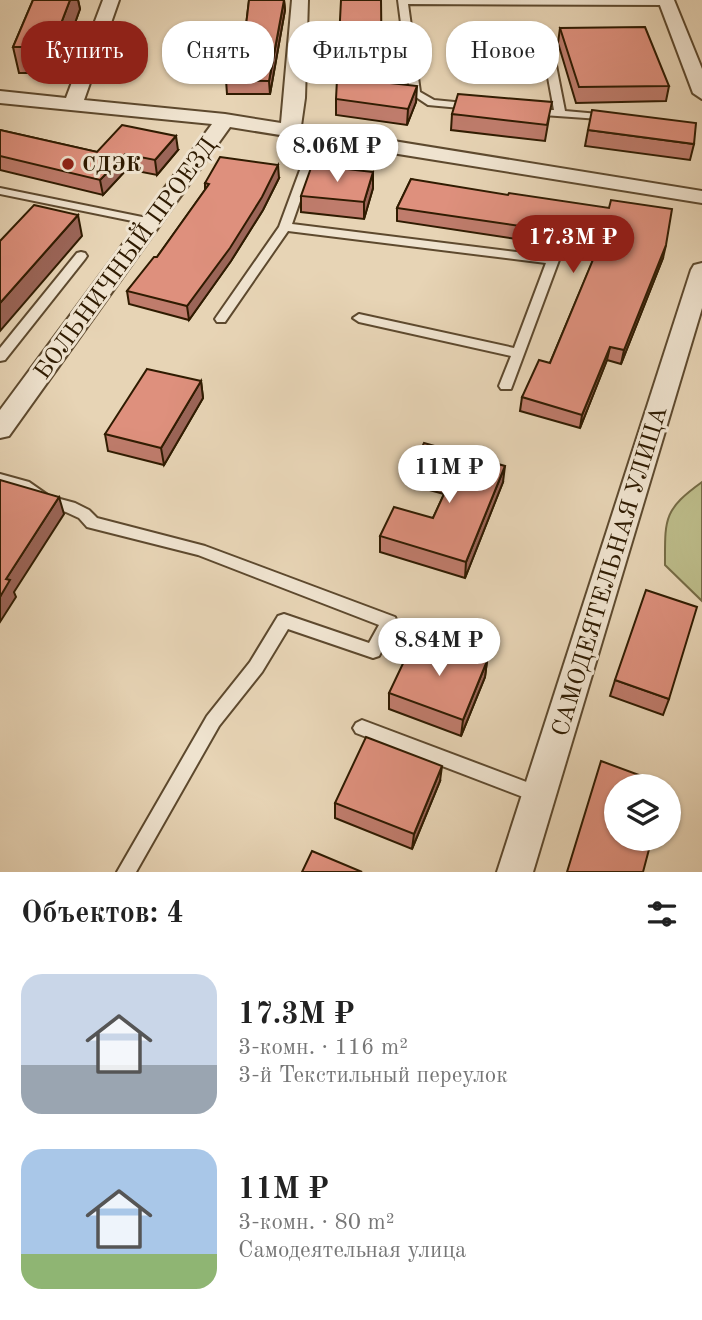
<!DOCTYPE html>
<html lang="ru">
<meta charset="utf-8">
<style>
body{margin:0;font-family:"Old Standard TT",serif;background:#f2f2f2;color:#222;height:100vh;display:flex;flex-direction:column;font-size:26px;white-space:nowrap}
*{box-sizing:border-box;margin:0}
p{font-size:23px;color:#767676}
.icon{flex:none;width:38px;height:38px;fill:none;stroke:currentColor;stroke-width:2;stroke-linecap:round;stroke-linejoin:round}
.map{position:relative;height:872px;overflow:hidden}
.details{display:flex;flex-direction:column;background:#fff;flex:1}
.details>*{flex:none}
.top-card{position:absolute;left:21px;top:21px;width:662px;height:63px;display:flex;gap:14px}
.buttons{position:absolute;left:604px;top:774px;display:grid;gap:14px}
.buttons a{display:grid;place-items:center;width:77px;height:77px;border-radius:50%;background:#fff;box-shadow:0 2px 5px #0004;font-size:35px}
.price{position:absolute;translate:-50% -60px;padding:0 16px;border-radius:24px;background:#fff;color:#222;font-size:23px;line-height:46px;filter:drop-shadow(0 2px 4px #0008)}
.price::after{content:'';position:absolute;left:50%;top:42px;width:21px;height:16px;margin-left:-10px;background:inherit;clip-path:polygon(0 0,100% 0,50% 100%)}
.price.selected{background:#8f2418;color:#fff}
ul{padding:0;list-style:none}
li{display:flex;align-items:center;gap:21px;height:175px;padding:0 21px}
li span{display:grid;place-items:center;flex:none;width:196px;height:140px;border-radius:21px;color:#555}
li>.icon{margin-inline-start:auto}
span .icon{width:84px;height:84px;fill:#fffc;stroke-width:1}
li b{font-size:30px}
h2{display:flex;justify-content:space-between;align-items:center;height:84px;padding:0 21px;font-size:30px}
.tag{padding:0 24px;border-radius:28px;background:#fff;box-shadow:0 2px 5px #0004;font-size:24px;line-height:63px}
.tag.selected{background:#8f2418;color:#fff}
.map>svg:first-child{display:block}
.green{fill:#bcbb89;stroke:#766b45;stroke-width:2}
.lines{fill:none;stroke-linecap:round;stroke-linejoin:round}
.lane-casing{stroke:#5d492e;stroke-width:4}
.street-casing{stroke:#5d492e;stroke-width:4}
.lane{fill:#efe3cf;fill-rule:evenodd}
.street{fill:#efe3cf;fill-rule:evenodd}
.wall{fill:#bf7c6c;stroke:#2f1b01;stroke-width:2}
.shaded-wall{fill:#9b6558;stroke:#2f1b01;stroke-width:2}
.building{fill:#de907d;stroke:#2f1b01;stroke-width:2}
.poi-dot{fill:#8f2418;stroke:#efe3cf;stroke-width:2.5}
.labels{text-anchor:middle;stroke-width:6;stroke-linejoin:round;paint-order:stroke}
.far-poi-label{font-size:21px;font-weight:bold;fill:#2f1b01;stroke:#efe3cf;text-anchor:start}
.street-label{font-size:24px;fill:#2f1b01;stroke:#efe3cf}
</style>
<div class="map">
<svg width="702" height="872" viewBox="0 0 702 872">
<rect width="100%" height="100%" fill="#e7d4b5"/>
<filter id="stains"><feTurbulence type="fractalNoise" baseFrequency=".00286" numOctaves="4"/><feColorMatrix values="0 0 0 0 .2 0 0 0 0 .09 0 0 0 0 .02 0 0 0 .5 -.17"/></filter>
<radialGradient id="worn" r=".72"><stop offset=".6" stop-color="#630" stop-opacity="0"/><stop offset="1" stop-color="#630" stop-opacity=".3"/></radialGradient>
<!-- green -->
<path class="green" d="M702,482v119l-37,-36c0,-46 -2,-55 37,-83z"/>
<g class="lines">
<!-- lane casing -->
<g class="lane-casing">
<g id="lane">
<path d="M398,0h272l2,2 -5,3 -259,-1 12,88 14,8 41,4 1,2 -5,3 -43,-4 -18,-12z"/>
<path d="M547,42l5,3 13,66 45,4 4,1v4l-85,-6v-4h25l-12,-65z"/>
<path d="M318,132l5,3 -31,89 265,33 2,3 -48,129h-10l-2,-3 12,-30 -152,-34 -6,-4 6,-4 155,34 32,-85 -258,-32 -63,91h-8l-2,-3 2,-3 62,-89 34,-92z"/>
<path d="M0,188l152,31 6,3 -6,3 -152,-31z"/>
<path d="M81,252l4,1 2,3 -2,3 -80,101 -5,1v-13l77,-95z"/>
<path d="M0,474l29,8 20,14 26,7 14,7 8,8 108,28 190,71 2,5 -18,34 -6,2 -85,-29 -26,43 -43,54 -83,146h-19l90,-156 43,-54 28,-46 6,-2 85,29 10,-18 -181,-70 -111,-28 -8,-9 -13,-6 -26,-7 -21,-15 -19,-6z"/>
<path d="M362,720l183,69 3,6 -3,6 -6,2 -183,-70 -3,-5 3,-5z"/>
</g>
</g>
<!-- street casing -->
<g class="street-casing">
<g id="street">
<path d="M103,0h16l-35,100 141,14 56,9 11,-123h16l-3,98 -4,28 401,65v12l-472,-76 -221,309 -9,2v-28l212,-286 -212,-21v-12l66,7z"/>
<path d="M658,0h16l28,69v30l-9,-6z"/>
<path d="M702,263v45l-169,564h-36l194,-602 3,-5z"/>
</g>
</g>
<!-- lane -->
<use href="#lane" class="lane"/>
<!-- street -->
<use href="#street" class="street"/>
</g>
<!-- wall -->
<g class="wall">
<path d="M33,0h45l2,9 -23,64h-38l-6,-26z"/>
<path d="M249,0h35l1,10 -15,84h-43l-1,-14 19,-46z"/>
<path d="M560,28l109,58 -3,15 -90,2 -18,-60z"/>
<path d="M382,82l34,20 -9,23 -71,-10v-16z"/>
<path d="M452,114l97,4 -4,23 -94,-11z"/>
<path d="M0,130l97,22 81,-2 -21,25 -30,-6 -24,26 -103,-25z"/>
<path d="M588,130l106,14 -4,16 -105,-14z"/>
<path d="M373,172v16l-9,31 -63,-7v-16z"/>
<path d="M279,178l-16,32 -32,51 -42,59 -60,-16 -2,-13 30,-34 48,-67v-7z"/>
<path d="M411,179l252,79 -42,106 -14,-4 -27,68 -60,-17 2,-14 28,-34 47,-112 -200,-30v-13z"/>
<path d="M201,381l2,17 -39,67 -56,-14 -3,-17z"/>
<path d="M412,468l91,14 -38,96 -85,-26v-16l53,-18 11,-24 -33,-9z"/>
<path d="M487,661l-2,16 -24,59 -72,-27v-16z"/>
<path d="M615,680l54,19 -6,16 -53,-19z"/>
<path d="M440,781l-28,68 -77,-31v-15z"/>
</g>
<!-- shaded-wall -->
<g class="shaded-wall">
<path d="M70,0h8l2,9 -23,64 -5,-26z"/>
<path d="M284,0l1,10 -15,84 -1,-13z"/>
<path d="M417,86l-1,16 -9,23 1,-16z"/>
<path d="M176,136l2,14 -21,25 -2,-15z"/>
<path d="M125,154l2,15 -24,26 -3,-15z"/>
<path d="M278,165l1,13 -16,32 -32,51 -42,59 -2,-14z"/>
<path d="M373,172v16l-9,31v-17z"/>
<path d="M78,215l4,21 -82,95v-28z"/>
<path d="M666,245l-3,13 -42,106 3,-14z"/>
<path d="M610,347l-3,13 -27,68 2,-13z"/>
<path d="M201,381l2,17 -39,67 -3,-17z"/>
<path d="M505,466l-2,16 -38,96 1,-16z"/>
<path d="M59,497l5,17 -50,78 2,5 -16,25v-25l6,-18z"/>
<path d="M487,661l-2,16 -24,59 2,-16z"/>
<path d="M442,766l-2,15 -28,68 2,-15z"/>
</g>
<!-- building -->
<g class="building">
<path d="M33,0h37l-18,47h-39z"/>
<path d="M249,0h35l-15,81 -43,-1 9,-46h10z"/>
<path d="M341,0h40l1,82 35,4 -9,23 -72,-10z"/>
<path d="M645,27l24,59 -90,1 -19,-59z"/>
<path d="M458,94l94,8 -5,23 -95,-11z"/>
<path d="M592,110l104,13 -2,21 -106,-14z"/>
<path d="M122,125l54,11 -21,24 -30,-6 -25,26 -100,-24v-26l97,22z"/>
<path d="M220,157l58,8 -16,32 -32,51 -43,58 -60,-15 27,-34h3l52,-73 -4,-1z"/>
<path d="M312,165l61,7 -9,30 -63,-6z"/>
<path d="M411,179l97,16 1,-2 100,15 2,-8 61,9 -6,36 -42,105 -14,-3 -28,68 -60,-18 17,-37 11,3 52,-125 -205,-30z"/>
<path d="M34,205l44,10 -78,88v-62z"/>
<path d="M147,369l54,12 -40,67 -56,-14z"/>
<path d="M424,443l81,23 -39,96 -86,-26 14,-29 39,11 18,-39 -39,-11z"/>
<path d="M0,480l59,17 -53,82 4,1 -10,17z"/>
<path d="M646,590l51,17 -28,92 -54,-19z"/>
<path d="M416,636l71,25 -24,59 -74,-27z"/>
<path d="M366,737l76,29 -28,68 -79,-31z"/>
<path d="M601,761l65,24 -50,1v52h36l-9,34h-76z"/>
<path d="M312,851l50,21h-60z"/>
</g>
<!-- markers -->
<circle class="poi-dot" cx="68" cy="164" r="7"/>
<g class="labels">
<!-- far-poi labels -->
<g class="far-poi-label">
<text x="82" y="171">СДЭК</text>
</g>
<!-- street labels -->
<g class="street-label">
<text transform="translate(125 258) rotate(-54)" y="8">БОЛЬНИЧНЫЙ ПРОЕЗД</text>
<text transform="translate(609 571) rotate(-73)" y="8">САМОДЕЯТЕЛЬНАЯ УЛИЦА</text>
</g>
</g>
<rect width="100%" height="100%" filter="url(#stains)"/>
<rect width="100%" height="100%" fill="url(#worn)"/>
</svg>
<div class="buttons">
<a><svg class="icon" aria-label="layers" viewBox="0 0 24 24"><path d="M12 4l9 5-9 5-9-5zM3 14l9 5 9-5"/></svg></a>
</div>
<b class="price" style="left:337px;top:184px">8.06M ₽</b>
<b class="price selected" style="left:573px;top:275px">17.3M ₽</b>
<b class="price" style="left:449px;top:505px">11M ₽</b>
<b class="price" style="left:439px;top:678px">8.84M ₽</b>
<div class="top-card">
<a class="tag selected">Купить</a>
<a class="tag">Снять</a>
<a class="tag">Фильтры</a>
<a class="tag">Новое</a>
</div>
</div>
<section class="details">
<h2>Объектов: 4<svg class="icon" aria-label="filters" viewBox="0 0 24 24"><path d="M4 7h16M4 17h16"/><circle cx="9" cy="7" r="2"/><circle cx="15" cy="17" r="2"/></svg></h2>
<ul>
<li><span style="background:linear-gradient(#c9d6e8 65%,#9aa5b1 0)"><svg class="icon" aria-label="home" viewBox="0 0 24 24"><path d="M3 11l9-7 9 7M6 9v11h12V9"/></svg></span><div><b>17.3M ₽</b><p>3-комн. · 116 m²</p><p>3-й Текстильный переулок</p></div></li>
<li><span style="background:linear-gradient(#a9c7e8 75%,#8fb573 0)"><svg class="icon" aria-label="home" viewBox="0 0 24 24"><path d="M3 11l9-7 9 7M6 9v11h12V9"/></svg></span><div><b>11M ₽</b><p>3-комн. · 80 m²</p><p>Самодеятельная улица</p></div></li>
</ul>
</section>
